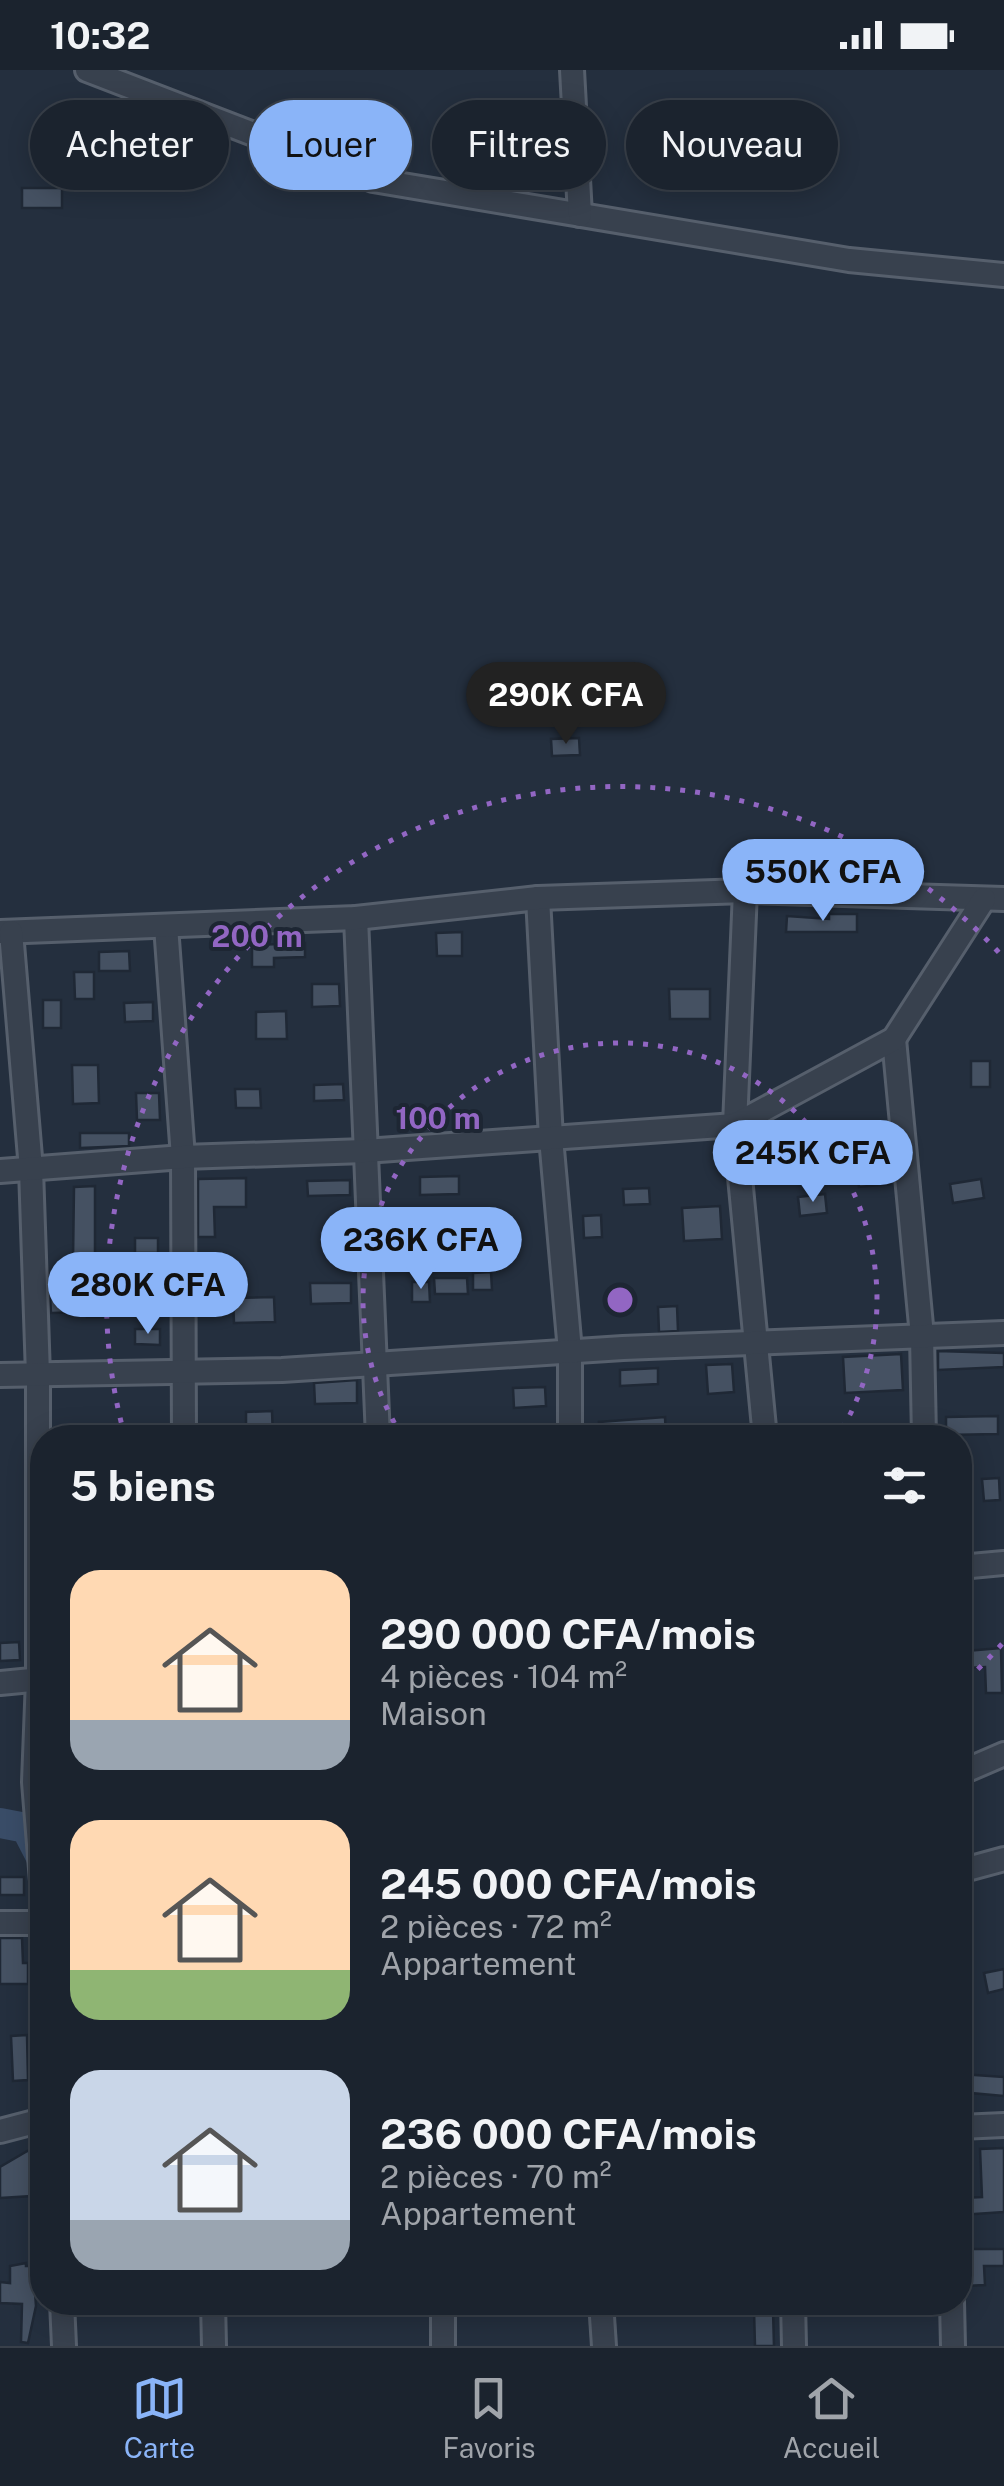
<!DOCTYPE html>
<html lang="fr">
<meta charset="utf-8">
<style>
body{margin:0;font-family:"Public Sans",sans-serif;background:#242b36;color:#f1f3f6;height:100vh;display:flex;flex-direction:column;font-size:38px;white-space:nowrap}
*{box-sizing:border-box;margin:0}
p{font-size:32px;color:#a0a4aa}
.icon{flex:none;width:55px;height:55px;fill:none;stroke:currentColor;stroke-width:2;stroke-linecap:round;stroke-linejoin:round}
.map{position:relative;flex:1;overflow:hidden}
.panel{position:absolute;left:30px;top:1355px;width:942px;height:890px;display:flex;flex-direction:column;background:#1b232e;border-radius:40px;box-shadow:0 5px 25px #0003,0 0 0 2px #39404a}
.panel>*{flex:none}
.hud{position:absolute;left:30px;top:30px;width:945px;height:90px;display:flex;gap:20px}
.price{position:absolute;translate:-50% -85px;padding:0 22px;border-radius:35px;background:#8ab4f8;color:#111;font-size:32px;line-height:65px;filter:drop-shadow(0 2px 5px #0008)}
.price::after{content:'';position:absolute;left:50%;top:60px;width:30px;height:22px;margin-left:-15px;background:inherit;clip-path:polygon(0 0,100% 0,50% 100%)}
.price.selected{background:#222;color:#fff}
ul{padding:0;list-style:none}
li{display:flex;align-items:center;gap:30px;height:250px;padding:0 40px}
li span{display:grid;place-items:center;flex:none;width:280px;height:200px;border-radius:30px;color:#555}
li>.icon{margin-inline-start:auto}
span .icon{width:120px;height:120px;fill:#fffc;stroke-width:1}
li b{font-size:42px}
h2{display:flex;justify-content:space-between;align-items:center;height:120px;padding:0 40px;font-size:42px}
.pill{padding:0 35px;border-radius:45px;background:#1b232e;box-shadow:0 5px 25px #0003,0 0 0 2px #39404a;font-size:35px;line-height:90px}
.pill.selected{background:#8ab4f8;color:#111}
.status{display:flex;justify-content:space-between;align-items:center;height:70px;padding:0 50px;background:#1b232e;direction:ltr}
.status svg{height:28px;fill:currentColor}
.menu{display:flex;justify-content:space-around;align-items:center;height:140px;border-top:2px solid #39404a;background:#1b232e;font-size:28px;color:#a0a4aa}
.menu a{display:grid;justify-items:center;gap:5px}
.menu .selected{color:#8ab4f8}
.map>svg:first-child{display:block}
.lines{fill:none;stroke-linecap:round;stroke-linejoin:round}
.river{stroke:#394c67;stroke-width:30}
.building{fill:#455162;stroke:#1f2835;stroke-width:2.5}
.minor-casing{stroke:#565f6c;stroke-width:28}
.minor{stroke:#38414e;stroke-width:22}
.ring{fill:none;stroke:#9266c3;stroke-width:5;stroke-dasharray:5 10}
.centre{fill:#9266c3;stroke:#1d2633;stroke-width:5}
.ring-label{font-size:30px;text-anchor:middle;font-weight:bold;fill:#9266c3;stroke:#1d2633;stroke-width:8;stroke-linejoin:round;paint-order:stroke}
</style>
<div class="status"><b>10:32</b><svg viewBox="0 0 49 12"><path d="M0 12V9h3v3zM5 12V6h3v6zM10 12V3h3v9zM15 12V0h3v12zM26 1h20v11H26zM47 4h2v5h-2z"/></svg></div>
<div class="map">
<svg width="1004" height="2276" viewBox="0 0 1004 2276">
<rect width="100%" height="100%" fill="#242f3e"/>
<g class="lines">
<!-- river -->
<path class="river" d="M0,1753l26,5 16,31"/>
</g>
<!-- building -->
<g class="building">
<rect x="94" y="73" width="21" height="15"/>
<rect x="22" y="118" width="40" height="20"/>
<path d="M579,668l1,17 -28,1 -1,-17z"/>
<path d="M829,844h28v18h-71l1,-16 42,3z"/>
<path d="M462,862v24h-25l-1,-23z"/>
<path d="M305,873v14l-31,1v9h-22v-22z"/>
<path d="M129,881l1,20h-31v-19z"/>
<path d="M74,902h20v27h-19z"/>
<path d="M312,914h27l1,22 -28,1z"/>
<path d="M669,919h41v30h-40z"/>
<rect x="43" y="930" width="18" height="28"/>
<path d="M153,932v19l-28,1 -1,-19z"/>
<path d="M286,941l1,28h-31v-27z"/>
<rect x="971" y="991" width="19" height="26"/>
<path d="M72,995h26l1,38 -26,1z"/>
<path d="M343,1014l1,16 -30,1v-16z"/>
<path d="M235,1019h25l1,19h-25z"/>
<path d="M136,1023h23l1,27h-23z"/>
<path d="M80,1063h49v13l-49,2z"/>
<path d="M824,1070l3,24 -24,3 -3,-24z"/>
<path d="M887,1078l3,36 -31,3 -4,-36z"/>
<path d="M459,1106v18l-39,1v-18z"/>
<path d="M246,1108v29h-32l1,30h-17v-58z"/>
<path d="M981,1109l3,19 -31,5 -3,-19z"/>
<path d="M350,1110v15l-42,1 -1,-15z"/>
<path d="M95,1116v73l-22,1 1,-73z"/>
<path d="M649,1118l1,16 -26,1 -1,-16z"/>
<path d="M825,1124l2,19 -27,3 -2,-19z"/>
<path d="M720,1136l2,33 -38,2 -2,-33z"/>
<path d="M601,1145l1,22 -18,1 -1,-22z"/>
<path d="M431,1156h31l1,18h-31z"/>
<rect x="135" y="1168" width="23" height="15"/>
<path d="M491,1202l1,18h-19v-17z"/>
<path d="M434,1208h33l1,16h-33z"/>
<path d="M412,1212h17l1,20h-18z"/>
<path d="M310,1213h41v20l-40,1z"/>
<path d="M50,1226l51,2 1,19h-15v-5l-36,1z"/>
<path d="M274,1227l1,25 -41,1 -1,-25z"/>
<path d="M677,1236l1,25 -19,1 -1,-25z"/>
<path d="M135,1259h25v16l-25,-1z"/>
<path d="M938,1281l66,2v14l-66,3z"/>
<path d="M901,1284l2,36 -58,3 -2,-36z"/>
<path d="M732,1294l2,28 -26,2 -2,-29z"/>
<path d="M658,1298v16l-38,2v-16z"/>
<path d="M357,1310v23l-42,1 -1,-21z"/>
<path d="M545,1317l1,19 -32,2 -1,-20z"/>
<path d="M272,1341l1,27h-27v-26z"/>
<path d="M998,1346v18l-52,1v-18z"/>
<path d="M665,1347l1,21h-66l-1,-16z"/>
<path d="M999,1408l1,22 -16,1 -2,-22z"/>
<path d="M19,1572l1,18 -20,1v-18z"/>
<path d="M1001,1578l1,45h-16l-1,-26 -18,1 -1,-17z"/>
<rect x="0" y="1807" width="24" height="18"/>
<path d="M0,1868h22l1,25h5v21h-28z"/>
<path d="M1004,1899v20l-16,4 -4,-20z"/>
<path d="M27,1965l1,45 -15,1 -2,-45z"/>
<path d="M960,2004l44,3v19l-44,-4z"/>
<path d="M1004,2078v64l-44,3v-17l22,-1 -2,-48z"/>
<path d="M29,2080l3,46 -32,2v-31z"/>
<path d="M964,2179h40v17h-20l1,19 -21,1z"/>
<path d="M26,2193v3h7l3,40 -8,37 -7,-1 1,-38 -22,-1v-21l10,1v-17z"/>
<path d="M754,2240h19l1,36h-19z"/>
</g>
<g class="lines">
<!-- minor casing -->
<g class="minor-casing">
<g id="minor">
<path d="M87,0l286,110 476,80 155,15"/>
<path d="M572,0l8,145"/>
<path d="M745,821l-10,234 30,313"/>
<path d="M538,828l13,240 19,213v87"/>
<path d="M356,848l22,520"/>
<path d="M166,856l17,231 1,281"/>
<path d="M0,862l356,-14 182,-20 207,-7 259,8"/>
<path d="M11,862l20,237 7,206v304l-4,103 8,99"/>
<path d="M894,969l28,297 2,102"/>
<path d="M0,1101l183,-14 182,-6 370,-26 159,-86 90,-140"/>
<path d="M0,1305l282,-5 341,-22 381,-15"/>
<path d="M960,1497l44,-4"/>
<path d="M0,1613l42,-4"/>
<path d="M960,1703l44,-19"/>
<path d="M960,1801l44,-12"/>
<path d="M0,1853h42"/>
<path d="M960,2057l44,-2"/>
<path d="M0,2061l42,-11"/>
<path d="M62,2232l2,44"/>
<path d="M213,2232l1,44"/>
<path d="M443,2232v44"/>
<path d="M601,2232l3,44"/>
<path d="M793,2232l1,44"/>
<path d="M952,2232l1,44"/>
</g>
</g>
<!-- minor -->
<use href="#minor" class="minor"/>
</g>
<!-- distance rings -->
<g class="ring">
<path d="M402 1366A257 257 0 1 1 838 1366"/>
<path d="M1002 1574A514 514 0 0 1 961 1615M125 1367A514 514 0 0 1 1002 886"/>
</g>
<circle cx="620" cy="1230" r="15" class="centre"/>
<g class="ring-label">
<text x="257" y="877">200 m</text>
<text x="438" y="1059">100 m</text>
</g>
</svg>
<b class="price selected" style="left:566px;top:677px">290K CFA</b>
<b class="price" style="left:823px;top:854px">550K CFA</b>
<b class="price" style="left:813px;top:1135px">245K CFA</b>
<b class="price" style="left:421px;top:1222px">236K CFA</b>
<b class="price" style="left:148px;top:1267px">280K CFA</b>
<div class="hud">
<a class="pill">Acheter</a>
<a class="pill selected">Louer</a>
<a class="pill">Filtres</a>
<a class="pill">Nouveau</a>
</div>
<section class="panel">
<h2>5 biens<svg class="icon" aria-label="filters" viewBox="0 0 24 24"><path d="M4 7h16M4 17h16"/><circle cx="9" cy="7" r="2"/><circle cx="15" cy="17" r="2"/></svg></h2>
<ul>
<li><span style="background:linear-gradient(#ffd9b3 75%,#9aa5b1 0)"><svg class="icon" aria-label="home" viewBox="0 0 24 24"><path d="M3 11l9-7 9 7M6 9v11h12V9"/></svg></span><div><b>290 000 CFA/mois</b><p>4 pièces · 104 m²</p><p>Maison</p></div></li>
<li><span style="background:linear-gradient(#ffd9b3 75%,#8fb573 0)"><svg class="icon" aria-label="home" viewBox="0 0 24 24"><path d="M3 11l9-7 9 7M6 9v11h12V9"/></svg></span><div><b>245 000 CFA/mois</b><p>2 pièces · 72 m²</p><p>Appartement</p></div></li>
<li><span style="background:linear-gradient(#c9d6e8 75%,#9aa5b1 0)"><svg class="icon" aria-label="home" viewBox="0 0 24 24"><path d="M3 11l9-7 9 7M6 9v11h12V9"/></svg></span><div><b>236 000 CFA/mois</b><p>2 pièces · 70 m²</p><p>Appartement</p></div></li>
</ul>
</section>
</div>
<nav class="menu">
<a class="selected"><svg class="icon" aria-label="map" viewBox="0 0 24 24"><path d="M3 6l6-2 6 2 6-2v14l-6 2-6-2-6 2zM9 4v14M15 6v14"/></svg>Carte</a>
<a><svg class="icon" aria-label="saved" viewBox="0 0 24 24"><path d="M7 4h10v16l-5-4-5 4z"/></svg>Favoris</a>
<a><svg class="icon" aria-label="home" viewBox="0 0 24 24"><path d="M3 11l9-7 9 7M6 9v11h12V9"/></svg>Accueil</a>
</nav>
